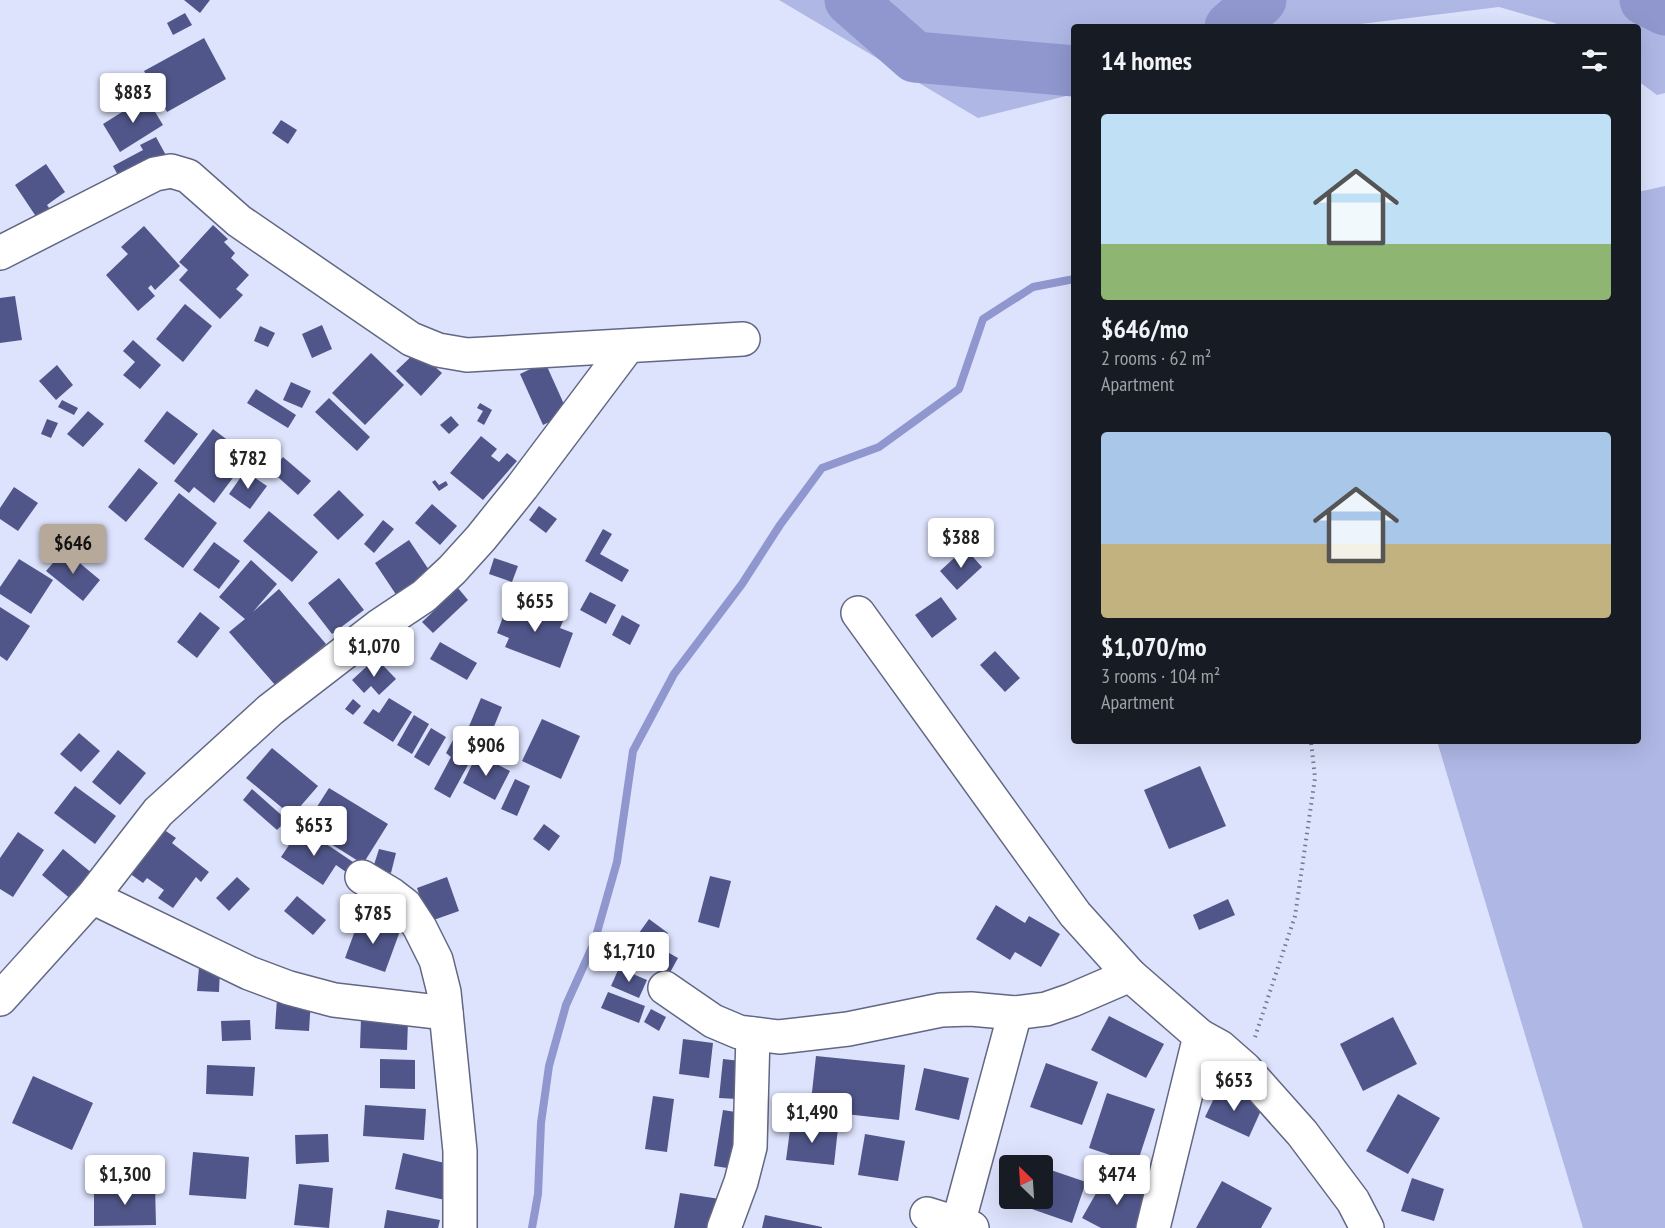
<!DOCTYPE html>
<meta charset="utf-8">
<style>
body{margin:0;font-family:"PT Sans Narrow",sans-serif;background:#20242c;color:#f1f3f6;height:100vh;display:flex;flex-direction:column;font-size:22px;white-space:nowrap}
*{box-sizing:border-box;margin:0}
p{font-size:20px;color:#9ea1a6}
.icon{flex:none;width:33px;height:33px;fill:none;stroke:currentColor;stroke-width:2;stroke-linecap:round;stroke-linejoin:round}
.map{position:relative;flex:1;overflow:hidden}
.drawer{position:absolute;left:1071px;top:24px;width:570px;height:720px;display:flex;flex-direction:column;background:#171b24;border-radius:6px;box-shadow:0 6px 24px #0002}
.drawer>*{flex:none}
.needle{width:39px;rotate:335deg}
.tools{position:absolute;left:999px;top:1155px;display:grid;gap:12px}
.tools a{display:grid;place-items:center;width:54px;height:54px;border-radius:6px;background:#171b24;box-shadow:0 6px 24px #0002;font-size:30px}
.price{position:absolute;translate:-50% -51px;padding:0 14px;border-radius:6px;background:#fff;color:#222;font-size:20px;line-height:39px;filter:drop-shadow(0 2px 3px #0008)}
.price::after{content:'';position:absolute;left:50%;top:36px;width:18px;height:14px;margin-left:-9px;background:inherit;clip-path:polygon(0 0,100% 0,50% 100%)}
.price.selected{background:#b7a999;color:#111}
ul{padding:0;list-style:none}
li{display:grid;align-content:center;gap:12px;height:318px;padding:0 30px}
li span{display:grid;place-items:center;height:186px;border-radius:6px;color:#555}
li>.icon{margin-inline-start:auto}
span .icon{width:108px;height:108px;fill:#fffc;stroke-width:1}
li b{font-size:26px}
h2{display:flex;justify-content:space-between;align-items:center;height:72px;padding:0 30px;font-size:26px}
.map>svg:first-child{display:block}
.green{fill:#afb7e5}
.lines{fill:none;stroke-linecap:round;stroke-linejoin:round}
.stream{stroke:#8f97ce;stroke-width:8}
.river{stroke:#8f97ce;stroke-width:51}
.building{fill:#505689}
.minor-casing{stroke:#626784;stroke-width:36}
.path{stroke:#75798a;stroke-width:4;stroke-dasharray:1.5 4.5;stroke-linecap:butt}
.minor{stroke:#fff;stroke-width:33}
</style>
<div class="map">
<svg width="1665" height="1228" viewBox="0 0 1665 1228">
<rect width="100%" height="100%" fill="#dee3fd"/>
<!-- green -->
<g class="green">
<path d="M779,0h886v93l-8,2 -19,-14v-54h-77l-6,-4 -56,-16 -163,20h-262v67l-96,24z"/>
<path d="M1665,186v1042h-82l-146,-487h201v-549z"/>
</g>
<g class="lines">
<!-- stream -->
<path class="stream" d="M532,1228l6,-34 3,-71 8,-57 17,-61 28,-62 23,-81 16,-111 41,-77 68,-90 38,-59 42,-57 57,-21 80,-58 24,-70 50,-32 41,-8"/>
<!-- river -->
<g class="river">
<path d="M850,0l65,57 159,14"/>
<path d="M1645,0l20,10"/>
<path d="M1230,27l31,-27"/>
</g>
</g>
<!-- building -->
<g class="building">
<path d="M184,0h26l-10,13z"/>
<path d="M185,13l7,12 -19,10 -6,-12z"/>
<path d="M204,38l22,41 -59,33 -23,-41z"/>
<path d="M146,97l17,28 -43,27 -17,-28z"/>
<path d="M281,120l16,10 -9,14 -16,-11z"/>
<path d="M156,137l12,22 -46,24 -9,-17 30,-16 -3,-5z"/>
<path d="M46,164l19,28 -18,13 7,10 -13,9 -26,-39z"/>
<path d="M213,225l15,14 -4,3 11,11 -4,5 18,17 -13,14 7,6 -23,24 -41,-39 9,-10 -9,-8z"/>
<path d="M144,226l36,40 -25,24 -4,-5 -3,3 7,8 -17,15 -32,-36 22,-21 -7,-7z"/>
<path d="M15,296l7,44 -22,3v-45z"/>
<path d="M185,304l27,22 -29,36 -27,-23z"/>
<path d="M322,325l10,24 -20,9 -10,-24z"/>
<path d="M260,326l15,7 -7,14 -14,-6z"/>
<path d="M133,340l28,25 -21,24 -17,-14 12,-13 -12,-11z"/>
<path d="M417,351l25,22 -21,23 -25,-25z"/>
<path d="M371,353l33,32 -39,40 -33,-32z"/>
<path d="M545,362l23,51 -25,12 -23,-51z"/>
<path d="M57,365l16,20 -17,15 -17,-19z"/>
<path d="M291,382l20,9 -9,17 -19,-8z"/>
<path d="M256,389l40,26 -8,13 -41,-25z"/>
<path d="M329,398l41,39 -13,14 -42,-39z"/>
<path d="M62,400l16,8 -4,7 -16,-8z"/>
<path d="M480,403l12,7 -8,15 -7,-4 6,-10 -6,-3z"/>
<path d="M88,411l16,13 -21,23 -16,-13z"/>
<path d="M167,411l31,23 -24,31 -30,-24z"/>
<path d="M451,416l8,9 -10,9 -9,-9z"/>
<path d="M47,419l11,4 -7,15 -10,-4z"/>
<path d="M213,429l21,16 -5,6 15,12 -30,40 -20,-16 -5,6 -15,-12z"/>
<path d="M481,436l16,13 -6,7 8,6 8,-9 10,8 -34,39 -33,-27z"/>
<path d="M283,457l28,24 -13,14 -27,-24z"/>
<path d="M139,468l19,15 -32,39 -18,-15z"/>
<path d="M245,471l22,15 -17,23 -21,-15z"/>
<path d="M435,480l4,5 7,-4 2,4 -9,6 -7,-9z"/>
<path d="M14,487l24,16 -20,28 -18,-12v-11z"/>
<path d="M339,490l25,25 -26,25 -25,-25z"/>
<path d="M179,493l38,30 -34,45 -39,-29z"/>
<path d="M432,504l25,22 -17,19 -25,-22z"/>
<path d="M539,506l18,13 -11,14 -17,-13z"/>
<path d="M269,511l49,41 -26,30 -49,-41z"/>
<path d="M383,520l11,9 -20,24 -10,-9z"/>
<path d="M603,529l9,5 -12,20 29,16 -7,12 -37,-21z"/>
<path d="M409,540l26,39 -34,23 -26,-39z"/>
<path d="M214,542l26,19 -21,28 -26,-19z"/>
<path d="M965,548l17,19 -25,23 -17,-19z"/>
<path d="M64,550l36,30 -17,21 -37,-30z"/>
<path d="M494,558l24,8 -6,16 -23,-8z"/>
<path d="M19,559l34,21 -22,34 -31,-20v-7z"/>
<path d="M251,560l26,24 -24,28 26,-23 47,55 -50,42 -47,-54 16,-13 -26,-22z"/>
<path d="M339,578l25,32 -32,24 -24,-31z"/>
<path d="M458,588l10,12 -35,33 -11,-11z"/>
<path d="M590,592l26,13 -10,19 -26,-14z"/>
<path d="M941,597l16,22 -25,19 -17,-23z"/>
<path d="M510,598l54,21 -4,9 13,5 -13,35 -55,-21 4,-9 -12,-5z"/>
<path d="M0,607l30,19 -23,35 -7,-5z"/>
<path d="M200,612l20,16 -23,30 -20,-16z"/>
<path d="M622,615l18,10 -10,20 -18,-10z"/>
<path d="M440,642l37,21 -10,17 -37,-21z"/>
<path d="M995,651l25,27 -15,14 -25,-27z"/>
<path d="M376,658l20,21 -17,16 -8,-9 -7,7 -12,-13z"/>
<path d="M389,698l23,14 -19,30 -30,-19 10,-14 6,4z"/>
<path d="M481,698l21,9 -16,39 -22,-8z"/>
<path d="M353,699l8,7 -8,9 -8,-6z"/>
<path d="M414,715l15,9 -17,30 -15,-9z"/>
<path d="M542,719l38,17 -19,43 -39,-18z"/>
<path d="M431,728l15,9 -17,29 -15,-9z"/>
<path d="M79,733l21,18 -19,21 -21,-18z"/>
<path d="M453,740l22,12 -25,46 -16,-9 17,-32 -5,-4z"/>
<path d="M272,748l46,38 -26,30 -46,-38z"/>
<path d="M118,750l28,23 -26,32 -28,-23z"/>
<path d="M477,754l33,17 -15,29 -32,-17z"/>
<path d="M1200,766l26,60 -57,23 -25,-59z"/>
<path d="M515,779l15,7 -13,30 -16,-7z"/>
<path d="M75,786l41,30 -21,28 -41,-31z"/>
<path d="M329,788l59,36 -25,40 -59,-37z"/>
<path d="M252,789l35,31 -10,10 -34,-30z"/>
<path d="M544,824l16,12 -11,15 -16,-12z"/>
<path d="M301,827l52,35 -7,10 -10,-7 -13,20 -42,-28z"/>
<path d="M163,829l13,9 -4,5 37,29 -8,10 -5,-5 -23,31 -15,-10 6,-8 -17,-12 -4,5 -14,-10z"/>
<path d="M18,832l26,18 -31,47 -13,-8v-31z"/>
<path d="M63,849l30,25 -21,26 -30,-25z"/>
<path d="M379,849l17,4 -5,20 -18,-5z"/>
<path d="M710,876l21,5 -12,47 -21,-6z"/>
<path d="M237,877l13,12 -21,22 -13,-13z"/>
<path d="M447,877l12,34 -31,11 -11,-34z"/>
<path d="M297,896l29,24 -13,15 -29,-24z"/>
<path d="M1228,899l7,16 -36,15 -6,-15z"/>
<path d="M996,905l29,18 4,-7 31,18 -19,33 -26,-15 -5,8 -34,-21z"/>
<path d="M360,917l40,14 -15,41 -40,-14z"/>
<path d="M649,919l19,14 -23,32 -19,-14z"/>
<path d="M660,948l18,10 -10,18 -18,-9z"/>
<path d="M199,967l21,1 -1,24 -22,-1z"/>
<path d="M619,968l28,12 -8,18 -28,-12z"/>
<path d="M608,992l37,14 -6,17 -38,-15z"/>
<path d="M277,998l34,2 -2,31 -34,-2z"/>
<path d="M651,1009l15,8 -7,14 -15,-9z"/>
<path d="M1109,1016l55,28 -18,34 -55,-28z"/>
<path d="M1393,1017l24,47 -54,27 -23,-47z"/>
<path d="M361,1018l47,2 -1,30 -47,-2z"/>
<path d="M250,1020l1,20 -29,1 -1,-20z"/>
<path d="M683,1039l30,4 -4,35 -30,-4z"/>
<path d="M816,1056l89,9 -6,55 -89,-10z"/>
<path d="M380,1059l35,1v29l-35,-1z"/>
<path d="M723,1059l18,2 -4,38 -18,-1z"/>
<path d="M1046,1063l52,19 -16,43 -52,-18z"/>
<path d="M207,1065l48,2 -2,29 -47,-2z"/>
<path d="M924,1068l45,10 -10,42 -44,-10z"/>
<path d="M33,1076l60,27 -21,47 -60,-27z"/>
<path d="M1220,1086l43,20 -14,31 -44,-20z"/>
<path d="M1107,1093l48,16 -18,55 -48,-16z"/>
<path d="M1398,1094l42,24 -32,56 -42,-23z"/>
<path d="M653,1096l21,3 -7,53 -22,-3z"/>
<path d="M365,1105l61,4 -2,31 -61,-4z"/>
<path d="M723,1110l19,3 -8,56 -20,-3z"/>
<path d="M791,1122l47,6 -4,37 -48,-5z"/>
<path d="M328,1134l1,28 -33,2 -1,-29z"/>
<path d="M865,1134l40,7 -7,40 -40,-6z"/>
<path d="M193,1152l56,5 -3,42 -57,-4z"/>
<path d="M403,1153l50,12 -8,35 -50,-11z"/>
<path d="M1014,1158l22,7v1h-24z"/>
<path d="M1042,1167l44,15 -14,41 -72,-25 9,-25 1,25h32z"/>
<path d="M1107,1174l47,26 -16,28h-37l-19,-10z"/>
<path d="M1412,1178l32,11 -10,32 -33,-10z"/>
<path d="M1222,1181l50,27 -11,20h-65z"/>
<path d="M299,1184l34,4 -4,40 -35,-3z"/>
<path d="M155,1185l1,40 -62,1v-40z"/>
<path d="M680,1193l40,6 -5,29h-41z"/>
<path d="M387,1210l53,10 -2,8h-54z"/>
<path d="M765,1215l57,12v1h-60z"/>
</g>
<g class="lines">
<!-- minor casing -->
<g class="minor-casing">
<g id="minor">
<path d="M0,253l155,-79 16,-3 17,5 51,45 172,118 27,11 29,5 276,-16"/>
<path d="M858,613l217,301 55,61 70,61 20,11 25,22 57,64 51,68 14,27"/>
<path d="M362,877l30,18 13,10 15,23 16,32 8,32 16,159v77"/>
<path d="M92,897l157,76 40,15 45,12 112,13"/>
<path d="M665,988l48,33 26,11 40,5 69,-8 93,-19 30,-1 44,4 31,-4 26,-9 58,-25"/>
<path d="M0,999l92,-102 66,-85 112,-102 109,-84 45,-30 28,-26 29,-32 41,-51 106,-141"/>
<path d="M927,1214l45,14"/>
<path d="M958,1224l57,-211"/>
<path d="M724,1228l17,-46 9,-35 3,-113"/>
<path d="M1153,1228l47,-192"/>
</g>
</g>
<!-- path -->
<g class="path">
<path d="M1605,27l1,-3"/>
<path d="M1255,1037l40,-121 20,-138 -4,-37"/>
</g>
<!-- minor -->
<use href="#minor" class="minor"/>
</g>
</svg>
<div class="tools">
<a><svg class="needle" viewBox="-14 -14 28 28"><path d="M0-13l5 13h-10z" fill="#e53935"/><path d="M0 13l5-13h-10z" fill="#9ea1a6"/></svg></a>
</div>
<b class="price" style="left:133px;top:124px">$883</b>
<b class="price" style="left:248px;top:490px">$782</b>
<b class="price" style="left:961px;top:569px">$388</b>
<b class="price selected" style="left:73px;top:575px">$646</b>
<b class="price" style="left:535px;top:633px">$655</b>
<b class="price" style="left:374px;top:678px">$1,070</b>
<b class="price" style="left:486px;top:777px">$906</b>
<b class="price" style="left:314px;top:857px">$653</b>
<b class="price" style="left:373px;top:945px">$785</b>
<b class="price" style="left:629px;top:983px">$1,710</b>
<b class="price" style="left:1234px;top:1112px">$653</b>
<b class="price" style="left:812px;top:1144px">$1,490</b>
<b class="price" style="left:125px;top:1206px">$1,300</b>
<b class="price" style="left:1117px;top:1206px">$474</b>
<section class="drawer">
<h2>14 homes<svg class="icon" aria-label="filters" viewBox="0 0 24 24"><path d="M4 7h16M4 17h16"/><circle cx="9" cy="7" r="2"/><circle cx="15" cy="17" r="2"/></svg></h2>
<ul>
<li><span style="background:linear-gradient(#bfe0f5 70%,#8fb573 0)"><svg class="icon" aria-label="home" viewBox="0 0 24 24"><path d="M3 11l9-7 9 7M6 9v11h12V9"/></svg></span><div><b>$646/mo</b><p>2 rooms · 62 m²</p><p>Apartment</p></div></li>
<li><span style="background:linear-gradient(#a9c7e8 60%,#c2b280 0)"><svg class="icon" aria-label="home" viewBox="0 0 24 24"><path d="M3 11l9-7 9 7M6 9v11h12V9"/></svg></span><div><b>$1,070/mo</b><p>3 rooms · 104 m²</p><p>Apartment</p></div></li>
</ul>
</section>
</div>
